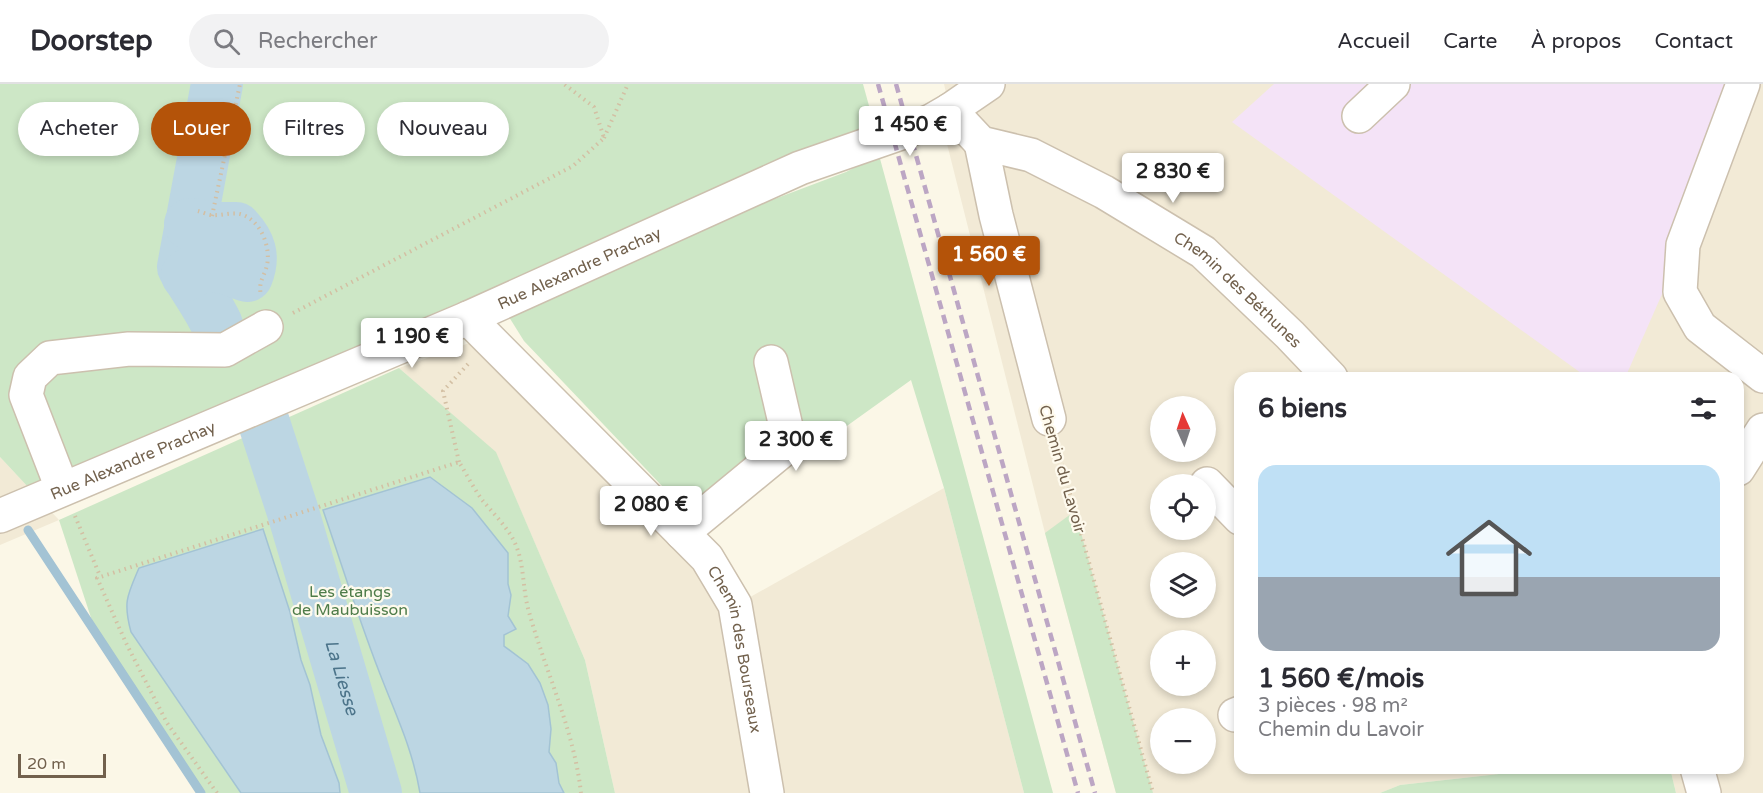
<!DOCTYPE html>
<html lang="fr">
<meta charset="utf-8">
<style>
body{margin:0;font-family:"Varela Round",sans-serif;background:#f2f2f3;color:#2b2b33;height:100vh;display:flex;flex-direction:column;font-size:22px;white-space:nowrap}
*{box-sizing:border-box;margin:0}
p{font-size:20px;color:#7c7c81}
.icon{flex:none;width:33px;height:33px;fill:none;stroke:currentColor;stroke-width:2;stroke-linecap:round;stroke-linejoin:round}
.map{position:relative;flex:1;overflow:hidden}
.drawer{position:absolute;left:1234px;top:288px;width:510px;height:402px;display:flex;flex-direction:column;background:#fff;border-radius:18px;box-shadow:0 3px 9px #0003}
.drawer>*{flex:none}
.top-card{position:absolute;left:18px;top:18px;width:570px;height:54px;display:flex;gap:12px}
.needle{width:39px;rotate:357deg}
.fabs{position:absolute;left:1150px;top:312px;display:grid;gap:12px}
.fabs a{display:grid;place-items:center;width:66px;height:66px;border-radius:50%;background:#fff;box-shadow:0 3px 9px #0003;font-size:30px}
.scale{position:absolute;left:18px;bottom:15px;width:88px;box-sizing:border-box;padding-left:6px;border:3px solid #72614d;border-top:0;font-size:16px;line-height:21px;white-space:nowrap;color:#72614d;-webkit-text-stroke:4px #fefaed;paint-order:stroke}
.price{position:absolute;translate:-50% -51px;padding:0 14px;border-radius:6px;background:#fff;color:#222;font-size:20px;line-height:39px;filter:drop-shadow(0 2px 3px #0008)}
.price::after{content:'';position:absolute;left:50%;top:36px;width:18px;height:14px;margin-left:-9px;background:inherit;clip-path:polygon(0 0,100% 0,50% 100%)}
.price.current{background:#b45309;color:#fff}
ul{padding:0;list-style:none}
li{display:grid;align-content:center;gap:12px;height:318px;padding:0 24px}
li+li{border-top:2px solid #e1e1e2}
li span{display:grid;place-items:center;height:186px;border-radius:18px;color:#555}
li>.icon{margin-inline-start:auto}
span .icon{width:108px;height:108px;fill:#fffc;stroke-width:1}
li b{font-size:26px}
h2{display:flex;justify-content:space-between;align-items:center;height:72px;padding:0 24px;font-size:26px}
.pill{padding:0 21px;border-radius:27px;background:#fff;box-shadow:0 3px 9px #0003;font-size:21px;line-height:54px}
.pill.current{background:#b45309;color:#fff}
header{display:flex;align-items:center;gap:36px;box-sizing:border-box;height:84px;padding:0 30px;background:#fff;border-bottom:2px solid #e1e1e2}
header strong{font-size:28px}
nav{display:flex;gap:33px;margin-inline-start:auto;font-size:21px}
.search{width:420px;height:54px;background:#f2f2f3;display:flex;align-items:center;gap:15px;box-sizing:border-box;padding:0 21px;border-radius:33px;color:#7c7c81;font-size:22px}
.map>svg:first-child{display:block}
.residential{fill:#f2ead6;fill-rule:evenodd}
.education{fill:#f4e3f7}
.green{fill:#cde7c6}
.water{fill:#bcd6e3;stroke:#a3c3d4;stroke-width:1.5}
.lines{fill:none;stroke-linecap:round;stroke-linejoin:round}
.stream{stroke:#a3c3d4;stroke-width:9}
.river{stroke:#bcd6e3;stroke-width:52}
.minor-casing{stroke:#ccc0ae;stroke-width:36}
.path{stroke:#d3bfa3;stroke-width:4;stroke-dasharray:1.5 4.5;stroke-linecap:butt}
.minor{stroke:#fff;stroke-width:33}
.rail{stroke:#bca6c4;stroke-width:4.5;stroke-dasharray:9 6;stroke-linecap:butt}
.labels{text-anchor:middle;stroke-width:4.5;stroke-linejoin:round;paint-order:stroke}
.street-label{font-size:16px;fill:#72614d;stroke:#fefaed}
.park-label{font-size:16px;fill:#4e7c49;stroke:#fefaed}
.water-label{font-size:18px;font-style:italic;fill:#4c748a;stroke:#fefaed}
</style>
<header>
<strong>Doorstep</strong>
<div class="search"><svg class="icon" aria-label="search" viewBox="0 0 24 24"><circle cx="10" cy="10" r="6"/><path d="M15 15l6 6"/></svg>Rechercher</div>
<nav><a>Accueil</a><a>Carte</a><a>À propos</a><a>Contact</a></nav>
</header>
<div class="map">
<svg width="1763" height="709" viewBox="0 0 1763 709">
<rect width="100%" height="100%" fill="#fbf7e7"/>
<!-- residential -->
<g class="residential">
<path d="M944,0h819v709h-87l-6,-25h68v-390h-498v390h314l-154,17 -20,8h-264l-71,-260 -101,-401 6,-22zM1161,322h45v46h-45zM1161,400h45v46h-45zM1161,478h45v46h-45zM1161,556h45v46h-45zM1161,634h45v46h-45z"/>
<path d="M472,258l264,263 208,-117 80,305h-409l-30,-133 -89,-207 -97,-85z"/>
<path d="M0,373l59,63 -59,25z"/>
</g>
<!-- education -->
<path class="education" d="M1274,0h462l-66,192 -45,102h-37l-356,-256z"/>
<!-- green -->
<g class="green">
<path d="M0,0h863l11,40 -845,364 -29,-31z"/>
<path d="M879,71l174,638h-29l-80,-305 -33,-108 -208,149 -179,-188 -15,-24 184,-87 153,-58z"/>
<path d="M399,284l97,84 89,208 30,133h-414l-105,-160 -37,-113z"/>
<path d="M1075,427l78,282h-37l-71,-260z"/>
<path d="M1554,684h116l6,25h-296l20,-8z"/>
</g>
<!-- water -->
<g class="water">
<path d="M430,393l42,31 36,45v31l3,11 -3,21 8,13 -12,6v11l24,18 12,19 8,22 3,24 -2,23 7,11 3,20 5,10h-144c-7,-41 -21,-71 -36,-109 -23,-57 -41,-116 -61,-174z"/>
<path d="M263,445l27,83 11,48 9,25 11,50 18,48 1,10h-99l-110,-161c-8,-30 -4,-36 8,-64z"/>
</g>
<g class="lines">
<!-- stream -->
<path class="stream" d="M28,446l173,263"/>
<!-- river -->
<g class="river">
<path d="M217,0l-34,183c11,20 25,38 34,58"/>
<path d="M187,191l18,-10 19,3 23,8c8,-20 3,-33 -11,-48h-21l-25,-4"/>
<path id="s1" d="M264,339l28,86 84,284"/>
</g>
<!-- minor casing -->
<g class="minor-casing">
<g id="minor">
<path d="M1743,0l-60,161 -3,47 20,35 63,49"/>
<path id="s2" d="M950,26l31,33 50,12 73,37 99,60 87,83 41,43"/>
<path d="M1359,32l34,-32"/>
<path d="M981,59l15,72 53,204"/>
<path id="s3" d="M468,234l239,240 28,47 32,188"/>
<path d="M1738,385l25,-39"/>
<path d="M1207,400l33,34"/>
<path d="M62,404l-36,-93 4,-18 20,-19 79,-9 96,1 41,-23"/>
<path id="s4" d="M0,432l468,-198 332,-150 101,-35 30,-12 19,-11 38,-26"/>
<path d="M682,449l108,-89 -19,-82"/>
<path d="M1235,631l5,-2"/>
<path d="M1697,684l7,25"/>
</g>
</g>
<!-- path -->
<g class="path">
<path d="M604,54l24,-54"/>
<path d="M198,127c4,1 10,4 14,4 9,1 19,-3 28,-1 20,5 31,32 27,51 -3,13 -9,16 -6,31"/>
<path d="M212,132l28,-132"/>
<path d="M293,229l280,-147 31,-28 -10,-31 -30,-23"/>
<path d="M1057,363l96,346"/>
<path d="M459,378l-16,-71 26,-28"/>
<path d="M75,432l25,60"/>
<path d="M217,709l-50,-70 -41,-80 -29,-65 362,-116c8,13 15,27 24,39 10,12 24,26 31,40 11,22 8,48 15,71 17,61 45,118 52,181"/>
</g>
<!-- minor -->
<use href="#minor" class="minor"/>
<!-- rail -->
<g class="rail">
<path d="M878,0l200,709"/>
<path d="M896,0l199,709"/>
</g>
</g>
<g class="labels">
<!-- street labels -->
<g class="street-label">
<text dy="6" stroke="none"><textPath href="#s4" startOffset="630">Rue Alexandre Prachay</textPath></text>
<text dy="6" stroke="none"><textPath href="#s2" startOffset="345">Chemin des Béthunes</textPath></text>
<text dy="6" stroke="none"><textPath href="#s4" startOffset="144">Rue Alexandre Prachay</textPath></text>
<text transform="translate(1063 385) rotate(74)" y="6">Chemin du Lavoir</text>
<text dy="6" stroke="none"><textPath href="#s3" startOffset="436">Chemin des Bourseaux</textPath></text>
</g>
<!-- park labels -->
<g class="park-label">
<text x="350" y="513">Les étangs<tspan x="350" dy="18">de Maubuisson</tspan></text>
</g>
<!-- water labels -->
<g class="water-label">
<text dy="6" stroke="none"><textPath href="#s1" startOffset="266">La Liesse</textPath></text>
</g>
</g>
</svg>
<div class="fabs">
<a><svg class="needle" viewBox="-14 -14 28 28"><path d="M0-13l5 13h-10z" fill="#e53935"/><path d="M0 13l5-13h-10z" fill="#7c7c81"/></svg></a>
<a><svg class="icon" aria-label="locate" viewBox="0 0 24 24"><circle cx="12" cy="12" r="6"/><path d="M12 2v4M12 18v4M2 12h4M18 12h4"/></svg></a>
<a><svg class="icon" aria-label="layers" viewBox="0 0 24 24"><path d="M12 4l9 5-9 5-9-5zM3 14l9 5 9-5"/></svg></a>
<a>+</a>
<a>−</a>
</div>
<div class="scale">20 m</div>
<b class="price" style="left:910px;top:73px">1 450 €</b>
<b class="price" style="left:1173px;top:120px">2 830 €</b>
<b class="price current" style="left:989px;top:203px">1 560 €</b>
<b class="price" style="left:412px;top:285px">1 190 €</b>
<b class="price" style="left:796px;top:388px">2 300 €</b>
<b class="price" style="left:651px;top:453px">2 080 €</b>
<div class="top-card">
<a class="pill">Acheter</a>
<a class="pill current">Louer</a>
<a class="pill">Filtres</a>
<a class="pill">Nouveau</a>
</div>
<section class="drawer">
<h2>6 biens<svg class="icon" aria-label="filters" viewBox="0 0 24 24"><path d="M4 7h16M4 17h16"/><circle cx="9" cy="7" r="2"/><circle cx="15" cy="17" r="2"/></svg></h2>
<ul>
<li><span style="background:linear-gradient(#bfe0f5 60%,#9aa5b1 0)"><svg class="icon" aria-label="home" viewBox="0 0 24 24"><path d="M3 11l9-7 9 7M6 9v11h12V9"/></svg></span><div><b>1 560 €/mois</b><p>3 pièces · 98 m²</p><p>Chemin du Lavoir</p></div></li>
</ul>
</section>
</div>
